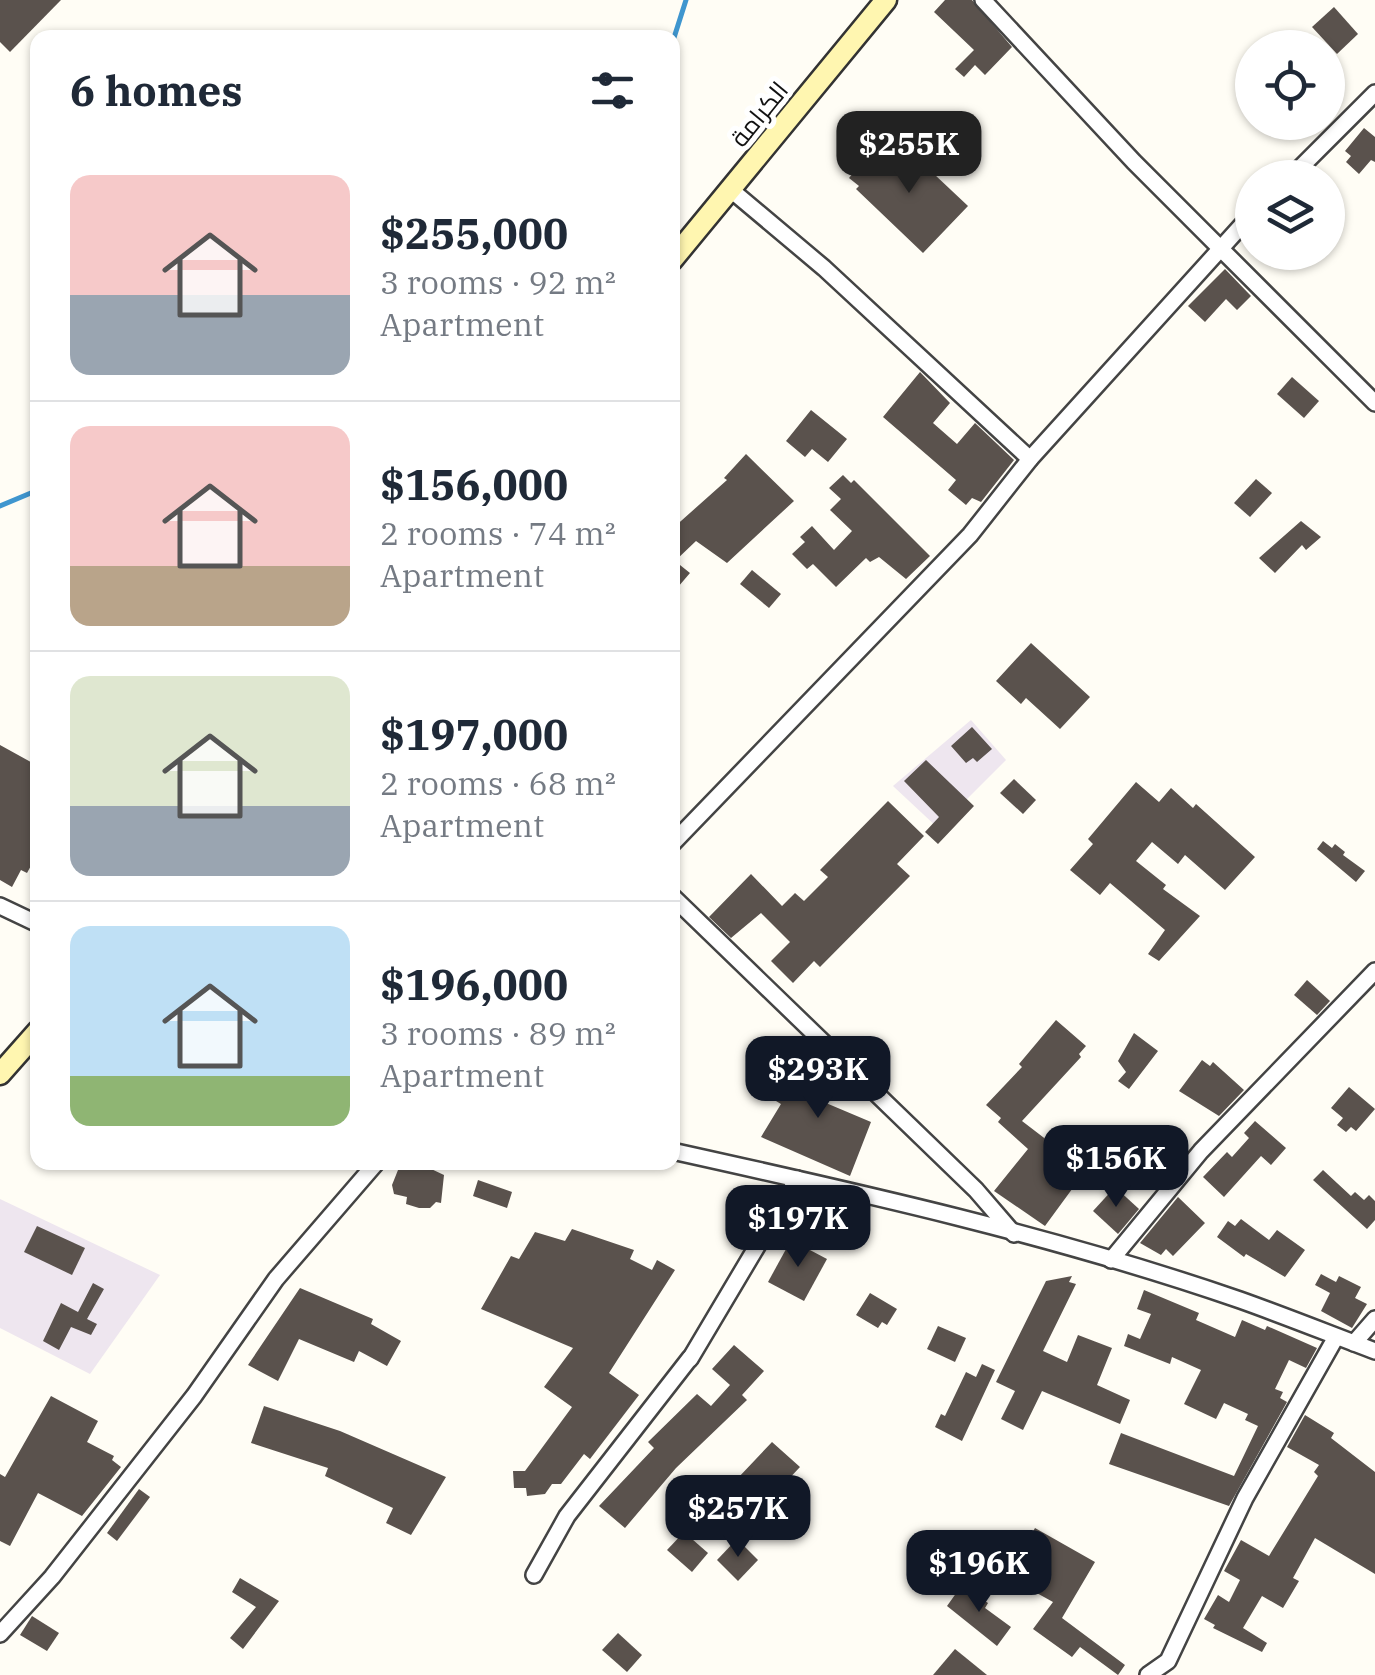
<!DOCTYPE html>
<meta charset="utf-8">
<style>
body{margin:0;font-family:"IBM Plex Serif",Cairo,serif;background:#f2f2f3;color:#1f2937;height:100vh;display:flex;flex-direction:column;font-size:38px;white-space:nowrap}
*{box-sizing:border-box;margin:0}
p{font-size:32px;color:#747a83}
.icon{flex:none;width:55px;height:55px;fill:none;stroke:currentColor;stroke-width:2;stroke-linecap:round;stroke-linejoin:round}
.map{position:relative;flex:1;overflow:hidden}
.panel{position:absolute;left:30px;top:30px;width:650px;height:1140px;display:flex;flex-direction:column;background:#fff;border-radius:20px;box-shadow:0 2px 8px #0004}
.panel>*{flex:none}
.fabs{position:absolute;left:1235px;top:30px;display:grid;gap:20px}
.fabs a{display:grid;place-items:center;width:110px;height:110px;border-radius:50%;background:#fff;box-shadow:0 2px 8px #0004;font-size:50px}
.price{position:absolute;translate:-50% -85px;padding:0 22px;border-radius:20px;background:#111827;color:#fff;font-size:32px;line-height:65px;filter:drop-shadow(0 2px 5px #0008)}
.price::after{content:'';position:absolute;left:50%;top:60px;width:30px;height:22px;margin-left:-15px;background:inherit;clip-path:polygon(0 0,100% 0,50% 100%)}
.price.selected{background:#222;color:#fff}
ul{padding:0;list-style:none}
li{display:flex;align-items:center;gap:30px;height:250px;padding:0 40px}
li+li{border-top:2px solid #e0e1e3}
li span{display:grid;place-items:center;flex:none;width:280px;height:200px;border-radius:20px;color:#555}
li>.icon{margin-inline-start:auto}
span .icon{width:120px;height:120px;fill:#fffc;stroke-width:1}
li b{font-size:42px}
h2{display:flex;justify-content:space-between;align-items:center;height:120px;padding:0 40px;font-size:42px}
.map>svg:first-child{display:block}
.industrial{fill:#eee6ef}
.lines{fill:none;stroke-linecap:round;stroke-linejoin:round}
.stream{stroke:#3f96cf;stroke-width:5}
.building{fill:#5a524d}
.minor-casing{stroke:#444;stroke-width:20}
.secondary-casing{stroke:#333;stroke-width:25}
.minor{stroke:#fff;stroke-width:15}
.secondary{stroke:#fff6b0;stroke-width:20}
.labels{text-anchor:middle;stroke-width:10;stroke-linejoin:round;paint-order:stroke}
.street-label{font-size:25px;fill:#111;stroke:#fff}
</style>
<div class="map">
<svg width="1375" height="1675" viewBox="0 0 1375 1675">
<rect width="100%" height="100%" fill="#fffdf5"/>
<!-- industrial -->
<g class="industrial">
<path d="M971,720l35,40 -68,68 -45,-42z"/>
<path d="M0,1199l160,76 -70,99 -90,-46z"/>
</g>
<g class="lines">
<!-- stream -->
<g class="stream">
<path d="M672,44l14,-44"/>
<path d="M0,506l38,-16"/>
</g>
</g>
<!-- building -->
<g class="building">
<path d="M0,0h61l-51,52 -10,-10z"/>
<path d="M945,0h27l40,47 -27,28 -10,-10 -11,12 -9,-8 19,-19 -40,-38z"/>
<path d="M1334,7l24,27 -21,20 -25,-27z"/>
<path d="M1364,128l11,9v25l-4,-2 -12,14 -13,-12 5,-6 -6,-5z"/>
<path d="M900,142l68,64 -45,47 -67,-64 3,-3 -10,-8 16,-19 11,9z"/>
<path d="M1225,269l26,27 -14,14 -11,-11 -21,23 -17,-16z"/>
<path d="M920,372l30,31 -17,20 24,21 18,-21 39,37 -33,42 -9,-4 -6,7 -18,-15 8,-10 -73,-63z"/>
<path d="M1292,377l27,24 -15,17 -27,-24z"/>
<path d="M811,410l36,29 -19,23 -16,-13 -7,8 -19,-16z"/>
<path d="M746,454l48,47 -67,62 -31,-22 -21,20 15,12 -18,21v-65l55,-49 -3,-2z"/>
<path d="M843,475l8,8 3,-3 76,76 -24,23 -27,-22 -9,5 -4,-4 -30,29 -23,-23 -6,5 -15,-15 13,-12 -5,-5 12,-11 22,24 18,-19 -22,-21 11,-11 -12,-11z"/>
<path d="M1256,479l16,14 -22,24 -16,-14z"/>
<path d="M1301,521l20,16 -15,13 -4,-5 -27,28 -16,-15z"/>
<path d="M752,570l29,24 -12,14 -29,-24z"/>
<path d="M1031,643l59,54 -30,32 -34,-31 -5,6 -25,-23z"/>
<path d="M972,727l20,22 -15,13 -4,-4 -7,5 -15,-17z"/>
<path d="M0,745l38,21v87l-11,20 -6,-3 -9,17 -12,-7z"/>
<path d="M926,760l48,46 -36,38 -13,-12 14,-15 -35,-36z"/>
<path d="M1014,779l22,21 -13,14 -23,-21z"/>
<path d="M1136,782l23,20 12,-14 22,20 3,-4 59,53 -30,33 -40,-35 -7,9 -26,-22 -16,19 30,24 -3,4 37,27 -41,45 -11,-7 17,-24 -55,-47 -10,12 -30,-25 23,-26 -5,-5z"/>
<path d="M888,801l36,35 -27,28 13,12 -90,91 -6,-6 -21,22 -22,-22 19,-19 -29,-29 -30,25 -22,-21 42,-43 31,32 13,-13 9,8 24,-24 -8,-7z"/>
<path d="M1323,841l9,7 3,-4 10,8 -2,3 22,16 -9,11 -39,-33z"/>
<path d="M1307,980l23,21 -13,14 -23,-20z"/>
<path d="M1056,1020l30,26 -7,8 2,3 -59,64 64,49 -41,56 -51,-35 34,-42 -30,-27 3,-4 -15,-13 36,-38 -3,-3z"/>
<path d="M1134,1033l24,18 -29,38 -11,-8 8,-9 -8,-11z"/>
<path d="M819,1056l25,22 -18,25 45,19 -21,54 -89,-39 20,-33 -5,-3 7,-13 5,3 10,-12 4,2z"/>
<path d="M1202,1060l8,6 3,-4 31,28 -25,26 -40,-25z"/>
<path d="M1349,1087l26,22 -19,22 -5,-4 -5,5 -9,-7 6,-7 -12,-10z"/>
<path d="M1255,1121l31,27 -15,17 -10,-9 -37,41 -21,-20 24,-25 5,5 17,-19 -5,-5z"/>
<path d="M412,1162h16l-1,5 17,8 -3,28 -5,-1 -6,6h-11l-13,-4 1,-7 -13,-3 -2,-9 6,-15 4,-3 8,2z"/>
<path d="M1323,1170l28,26 4,-4 9,8 5,-5 6,6v19l-8,9 -54,-49z"/>
<path d="M478,1180l34,12 -5,16 -34,-12z"/>
<path d="M1115,1187l24,22 -21,25 -25,-23z"/>
<path d="M1178,1197l27,26 -32,33 -7,-7 -5,6 -21,-12z"/>
<path d="M1241,1219l28,21 8,-10 28,20 -20,27 -39,-23 -2,3 -27,-20 11,-16 7,5z"/>
<path d="M37,1226l48,22 -13,27 -48,-23z"/>
<path d="M572,1229l62,21 -4,9 22,11 5,-10 18,10 -66,103 30,22 -49,64 -6,-5 -23,30h-9l-7,10 -18,2 -1,-8h-12l-1,-17h12l47,-64 -28,-20 29,-39 -92,-39 30,-53 8,3 16,-27 30,9z"/>
<path d="M791,1240l36,19 -23,42 -36,-19z"/>
<path d="M1321,1274l15,8 3,-6 22,11 -6,11 12,6 -15,24 -31,-17 9,-18 -15,-8z"/>
<path d="M1072,1276l-3,6 7,2 -33,67 24,11 11,-27 34,13 -15,37 33,15 -10,24 -78,-33 -19,39 -22,-11 14,-28 -19,-9 50,-101z"/>
<path d="M93,1283l11,6 -17,30 10,5 -6,11 -20,-8 -12,23 -16,-9 18,-38 17,9z"/>
<path d="M300,1288l73,31 -2,5 30,17 -14,25 -28,-15 -5,11 -55,-23 -21,42 -30,-16z"/>
<path d="M1144,1290l55,23 -3,7 39,17 7,-17 23,10 2,-4 50,22 -11,20 -17,-8 -14,29 8,3 -3,6 7,4 -58,104 -120,-42 12,-31 113,43 24,-50 -13,-6 3,-6 -24,-11 -8,16 -32,-15 17,-34 -29,-13 -2,7 -46,-18 4,-12 12,5 11,-25 -14,-5z"/>
<path d="M870,1293l27,16 -10,16 -5,-3 -4,6 -22,-13z"/>
<path d="M938,1326l28,12 -11,24 -28,-13z"/>
<path d="M734,1345l30,26 -22,24 5,5 -71,68 -51,60 -26,-22 55,-58 -6,-6 49,-48 14,12 19,-21 -18,-16z"/>
<path d="M982,1364l13,6 -33,71 -27,-14 6,-13 4,2 21,-44 10,5z"/>
<path d="M51,1396l47,25 -11,21 27,14 -2,4 9,7 -39,49 -44,-23 -28,53 -10,-5v-67l5,3z"/>
<path d="M264,1406l76,25 106,46 -35,58 -25,-12 7,-15 -68,-32 3,-8 -77,-25z"/>
<path d="M1305,1415l29,18 -3,5 44,34v102l-60,-36 -22,40 6,3 -16,27 -21,-12 -19,32 24,15 -5,9 -49,-24 2,-3 -11,-6 14,-24 11,7 11,-22 -16,-9 17,-31 28,16 49,-80 -4,-4 5,-7 -32,-18z"/>
<path d="M772,1442l28,25 -16,17 -4,-4 -19,22 -24,-23z"/>
<path d="M730,1483l10,9 -17,20 13,11 -10,12 -22,-20z"/>
<path d="M139,1489l11,8 -33,44 -10,-8z"/>
<path d="M1035,1528l60,34 -33,56 63,47 -7,10 -38,-28 -8,10 -39,-28 20,-27 -61,-34 8,-15 16,9z"/>
<path d="M684,1532l24,21 -16,19 -25,-22z"/>
<path d="M737,1539l21,21 -20,21 -21,-21z"/>
<path d="M240,1578l39,23 -36,48 -13,-11 26,-31 -24,-15z"/>
<path d="M962,1585l26,18 -3,5 26,19 -14,19 -50,-40z"/>
<path d="M32,1616l27,17 -12,18 -27,-16z"/>
<path d="M618,1633l24,22 -15,17 -25,-22z"/>
<path d="M955,1649l32,26h-54z"/>
</g>
<g class="lines">
<!-- minor casing -->
<g class="minor-casing">
<g id="minor">
<path d="M983,0l151,162 241,241"/>
<path d="M1290,178l85,-85"/>
<path d="M730,189l94,79 206,191"/>
<path d="M672,844l298,-309 60,-76 222,-245"/>
<path d="M672,896l304,294 38,44"/>
<path d="M0,906l38,18"/>
<path d="M672,1151c190,42 383,85 568,149 45,16 90,34 135,51"/>
<path d="M1111,1260l90,-109 174,-180"/>
<path d="M1354,1343l21,-24"/>
<path d="M690,1359l107,-180"/>
<path d="M534,1575l33,-59 123,-158"/>
<path d="M0,1634l52,-57 142,-181 82,-117 101,-117"/>
<path d="M1148,1675l20,-14 77,-163 91,-161"/>
</g>
</g>
<!-- secondary casing -->
<g class="secondary-casing">
<g id="secondary">
<path d="M672,260l214,-260"/>
<path d="M0,1074l38,-43"/>
</g>
</g>
<!-- minor -->
<use href="#minor" class="minor"/>
<!-- secondary -->
<use href="#secondary" class="secondary"/>
</g>
<g class="labels">
<!-- street labels -->
<g class="street-label">
<text transform="translate(759 114) rotate(-51)" y="9">الكرامة</text>
</g>
</g>
</svg>
<div class="fabs">
<a><svg class="icon" aria-label="locate" viewBox="0 0 24 24"><circle cx="12" cy="12" r="6"/><path d="M12 2v4M12 18v4M2 12h4M18 12h4"/></svg></a>
<a><svg class="icon" aria-label="layers" viewBox="0 0 24 24"><path d="M12 4l9 5-9 5-9-5zM3 14l9 5 9-5"/></svg></a>
</div>
<b class="price selected" style="left:909px;top:196px">$255K</b>
<b class="price" style="left:818px;top:1121px">$293K</b>
<b class="price" style="left:1116px;top:1210px">$156K</b>
<b class="price" style="left:798px;top:1270px">$197K</b>
<b class="price" style="left:738px;top:1560px">$257K</b>
<b class="price" style="left:979px;top:1615px">$196K</b>
<section class="panel">
<h2>6 homes<svg class="icon" aria-label="filters" viewBox="0 0 24 24"><path d="M4 7h16M4 17h16"/><circle cx="9" cy="7" r="2"/><circle cx="15" cy="17" r="2"/></svg></h2>
<ul>
<li><span style="background:linear-gradient(#f6c9c9 60%,#9aa5b1 0)"><svg class="icon" aria-label="home" viewBox="0 0 24 24"><path d="M3 11l9-7 9 7M6 9v11h12V9"/></svg></span><div><b>$255,000</b><p>3 rooms · 92 m²</p><p>Apartment</p></div></li>
<li><span style="background:linear-gradient(#f6c9c9 70%,#b9a48a 0)"><svg class="icon" aria-label="home" viewBox="0 0 24 24"><path d="M3 11l9-7 9 7M6 9v11h12V9"/></svg></span><div><b>$156,000</b><p>2 rooms · 74 m²</p><p>Apartment</p></div></li>
<li><span style="background:linear-gradient(#dfe7d0 65%,#9aa5b1 0)"><svg class="icon" aria-label="home" viewBox="0 0 24 24"><path d="M3 11l9-7 9 7M6 9v11h12V9"/></svg></span><div><b>$197,000</b><p>2 rooms · 68 m²</p><p>Apartment</p></div></li>
<li><span style="background:linear-gradient(#bfe0f5 75%,#8fb573 0)"><svg class="icon" aria-label="home" viewBox="0 0 24 24"><path d="M3 11l9-7 9 7M6 9v11h12V9"/></svg></span><div><b>$196,000</b><p>3 rooms · 89 m²</p><p>Apartment</p></div></li>
</ul>
</section>
</div>
